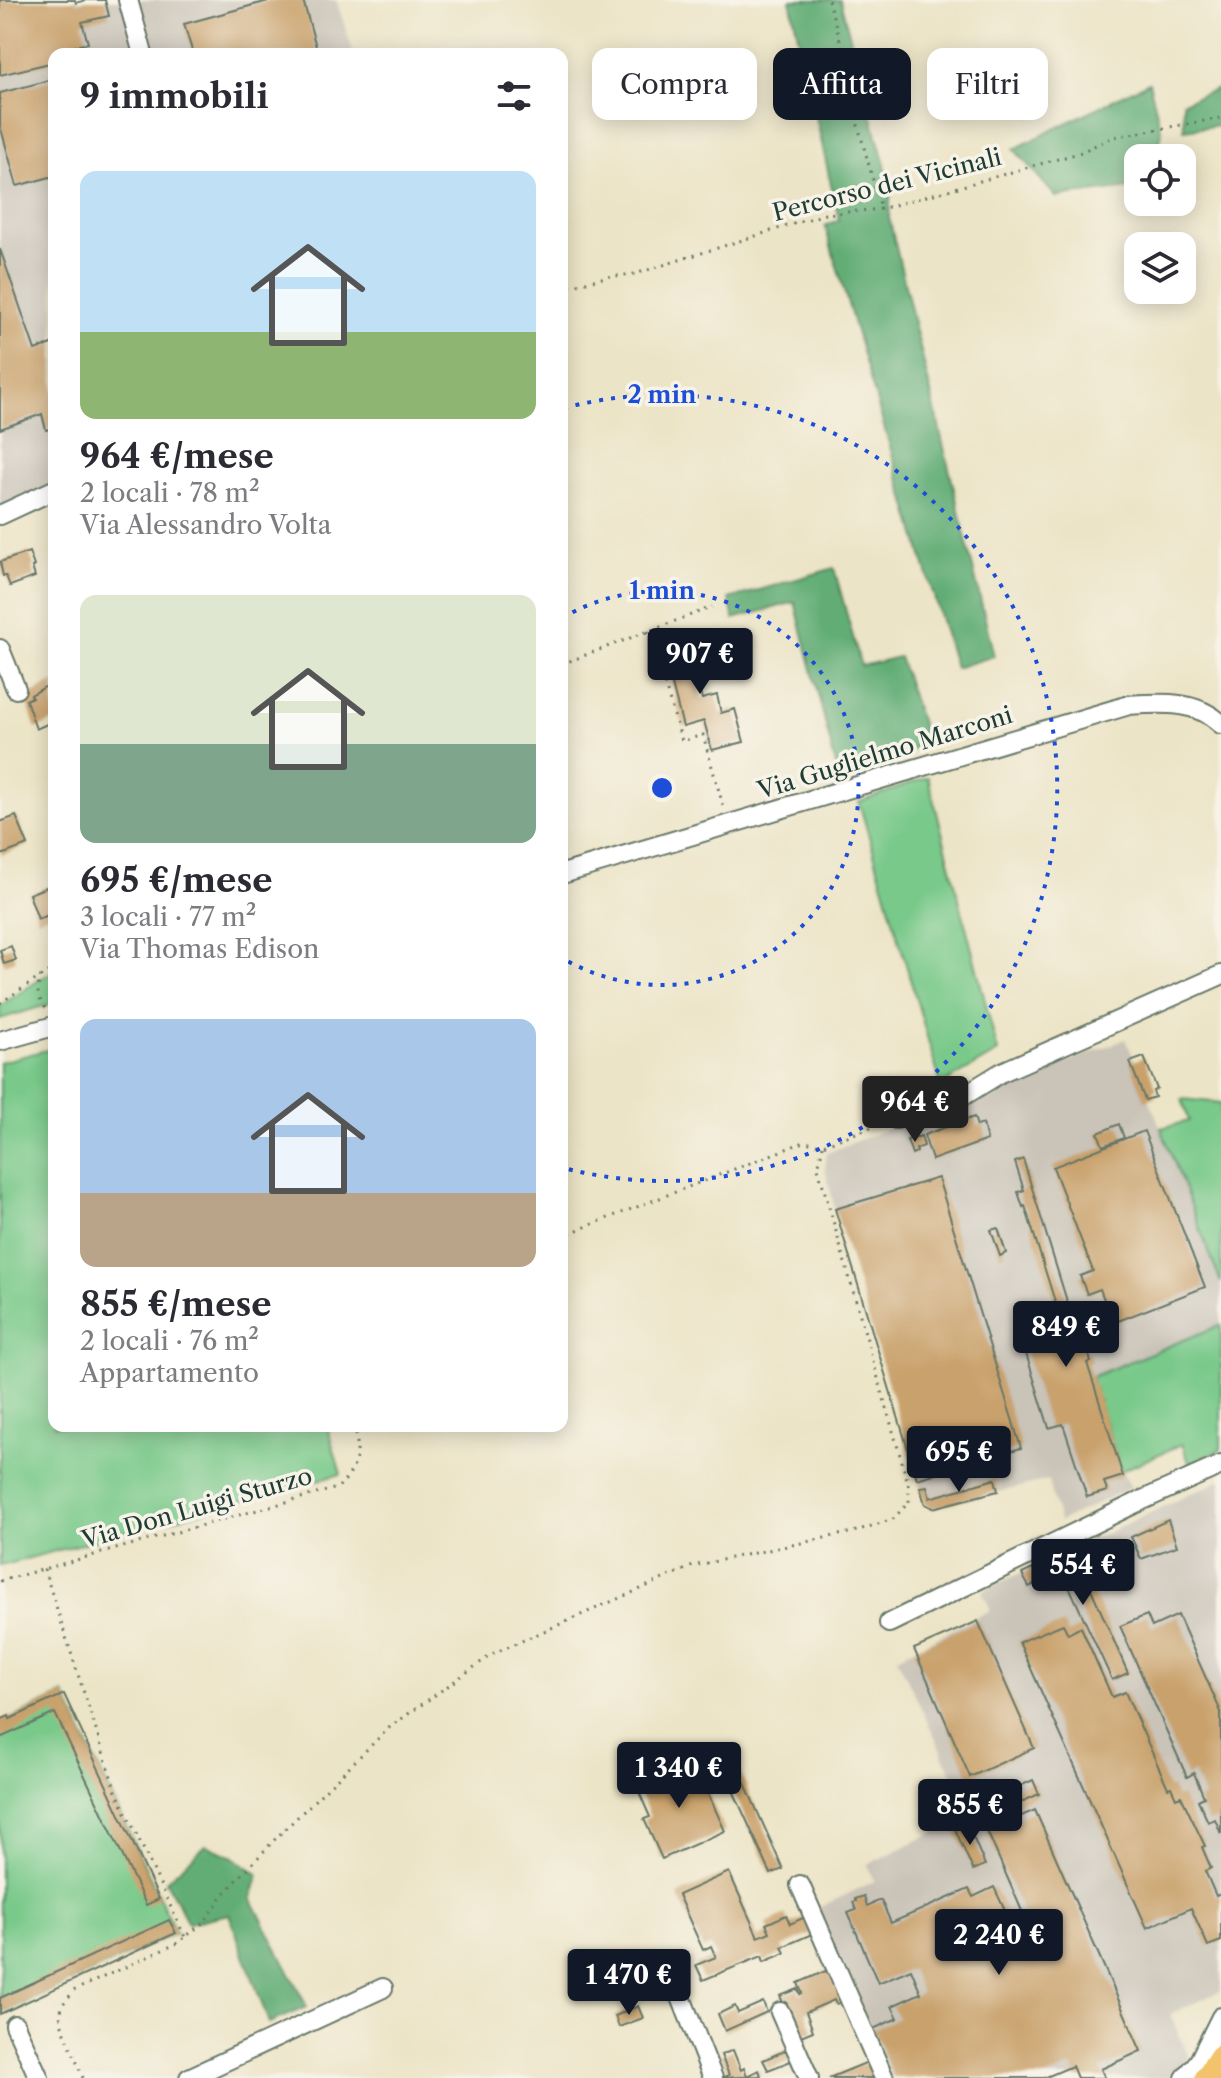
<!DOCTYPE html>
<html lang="it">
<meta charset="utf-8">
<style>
body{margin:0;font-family:"Libre Caslon Text",serif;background:#f7f7f7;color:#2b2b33;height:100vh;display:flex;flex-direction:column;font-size:30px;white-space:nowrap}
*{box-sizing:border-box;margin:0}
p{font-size:26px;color:#7c7c81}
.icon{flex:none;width:44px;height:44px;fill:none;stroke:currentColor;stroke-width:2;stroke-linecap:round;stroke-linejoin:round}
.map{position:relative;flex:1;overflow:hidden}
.sheet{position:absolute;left:48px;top:48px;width:520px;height:1384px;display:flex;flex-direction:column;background:#fff;border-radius:16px;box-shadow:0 4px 20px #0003}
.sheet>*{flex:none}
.top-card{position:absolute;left:592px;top:48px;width:508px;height:72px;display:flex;gap:16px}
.tools{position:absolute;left:1124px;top:144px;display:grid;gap:16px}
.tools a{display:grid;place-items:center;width:72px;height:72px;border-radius:16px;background:#fff;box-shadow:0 4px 20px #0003;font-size:40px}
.price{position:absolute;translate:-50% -68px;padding:0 18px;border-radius:8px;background:#111827;color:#fff;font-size:26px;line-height:52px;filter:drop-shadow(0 2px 4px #0008)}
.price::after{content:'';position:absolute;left:50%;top:48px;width:24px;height:18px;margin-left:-12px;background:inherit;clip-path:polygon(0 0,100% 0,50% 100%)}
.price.on{background:#222;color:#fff}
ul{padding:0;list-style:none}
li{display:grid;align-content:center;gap:16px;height:424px;padding:0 32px}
li span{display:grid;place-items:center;height:248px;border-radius:16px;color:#555}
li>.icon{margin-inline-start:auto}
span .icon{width:144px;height:144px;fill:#fffc;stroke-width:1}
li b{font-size:34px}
h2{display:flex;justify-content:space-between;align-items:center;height:96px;padding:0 32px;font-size:34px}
.chip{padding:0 28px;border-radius:16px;background:#fff;box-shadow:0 4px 20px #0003;font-size:28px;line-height:72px}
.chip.on{background:#111827;color:#fff}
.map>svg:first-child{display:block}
.industrial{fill:#c9c3b8}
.green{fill:#79c98a;stroke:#4c835f;stroke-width:2}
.forest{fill:#62ad76;stroke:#407555;stroke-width:2}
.building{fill:#c9a16c}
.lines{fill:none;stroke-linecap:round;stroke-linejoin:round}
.minor-casing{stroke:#677767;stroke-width:22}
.major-casing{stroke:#677767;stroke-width:28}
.path{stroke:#677767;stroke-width:3;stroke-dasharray:2 6;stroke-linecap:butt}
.minor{stroke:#fff;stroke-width:18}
.major{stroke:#f2c36a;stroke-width:24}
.ring{fill:none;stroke:#1d4ed8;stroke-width:4;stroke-dasharray:4 8}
.labels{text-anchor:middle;stroke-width:7;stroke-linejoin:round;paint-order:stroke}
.street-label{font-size:24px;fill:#1f3d34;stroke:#f7f3e8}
.centre{fill:#1d4ed8;stroke:#f7f3e8;stroke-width:4}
.ring-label{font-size:24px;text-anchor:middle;font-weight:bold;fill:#1d4ed8;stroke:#f7f3e8;stroke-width:7;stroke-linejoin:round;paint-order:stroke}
</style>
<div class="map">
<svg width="1221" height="2078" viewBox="0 0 1221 2078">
<rect width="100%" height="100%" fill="#f7f3e8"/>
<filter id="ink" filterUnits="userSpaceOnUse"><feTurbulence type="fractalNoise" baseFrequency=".0125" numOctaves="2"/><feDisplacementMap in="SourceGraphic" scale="16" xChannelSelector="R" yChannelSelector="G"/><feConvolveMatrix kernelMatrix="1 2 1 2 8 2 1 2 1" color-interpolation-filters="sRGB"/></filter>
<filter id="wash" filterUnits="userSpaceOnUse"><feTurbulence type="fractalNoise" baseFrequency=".006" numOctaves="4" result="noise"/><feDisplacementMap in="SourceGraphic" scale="32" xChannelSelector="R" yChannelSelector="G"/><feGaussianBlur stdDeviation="1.8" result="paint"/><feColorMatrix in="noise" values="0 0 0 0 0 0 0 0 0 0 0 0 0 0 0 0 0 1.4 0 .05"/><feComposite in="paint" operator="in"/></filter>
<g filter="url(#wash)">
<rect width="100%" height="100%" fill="#ece4c6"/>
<!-- industrial -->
<g class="industrial">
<path d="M0,0h336l18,54h-300v430l-54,24z"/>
<path d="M1126,1039l95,244v42l-130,52 30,94 10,16 -72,35 -11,-42 -115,28 -8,-4 -8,-25 -82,-270 -10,-40 2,-16 72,-29 96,-26v-14l26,-4z"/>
<path d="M1221,1480v511l-51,23 19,43 -22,21h-275l-74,-170 57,-27 -8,-16 104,-51 -74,-157 94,-47 -9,-19z"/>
</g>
<!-- green -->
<g class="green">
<path d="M928,777l70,275 -57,33 -82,-283z"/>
<path d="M54,970v33l-54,16v-13z"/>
<path d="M54,1048v378h273l14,48 -341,92v-504z"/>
<path d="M1182,1099l39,4v180l-60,-155 28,-7z"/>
<path d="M1221,1325v124l-31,15 -8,-20 -61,27 -30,-94z"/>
<path d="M64,1694l112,239 -176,81v-290z"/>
</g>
<!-- forest -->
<g class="forest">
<path d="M790,0h50l51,187 -2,31 105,438 -39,12 -130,-442 14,-6z"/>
<path d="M1149,82l13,51 -6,25h-18v29l-82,10 -42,-48z"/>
<path d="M1221,88v37l-37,5 -1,-28z"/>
<path d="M834,568l27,98 38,-9 29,87 -90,30 -43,-172 -61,17 -5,-20z"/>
<path d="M206,1845l27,12 26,18 -8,23 56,109 -38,16 -40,-109 -41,9 -22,-42z"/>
</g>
<g id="blocks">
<!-- building -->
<g class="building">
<path d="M0,0h75l1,3 10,-3h19l4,16 -27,6 6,21 -23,6 1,5h-12v8l-54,13z"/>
<path d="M272,0h31l15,54h-125l-9,-30z"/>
<path d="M54,79v97l-37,10 -17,-61v-32z"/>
<path d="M0,249l35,101 19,-7v85l-8,2 -4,-16 -42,15z"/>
<path d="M29,552l5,14 -2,1 3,10 -25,9 -4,-10h-3l-3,-14z"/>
<path d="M704,639l6,23 -17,5 9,32 15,-4 4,18 14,-4 9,33 -32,8 -8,-29 -21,6 -20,-77z"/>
<path d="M54,682v39l-18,8 -10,-29 6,-3 -1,-2z"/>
<path d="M16,816l12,29 -27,10 -1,-33z"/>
<path d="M54,884v29l-16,6 -9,-25z"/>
<path d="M11,946l5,14 -12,4 -4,-14z"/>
<path d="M1144,1057l13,32 -4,2 2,6 -10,3 -15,-38z"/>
<path d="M974,1117l3,9 6,-2 4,16 -55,20 -8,-25z"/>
<path d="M1119,1124l5,14 -21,8 -5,-13z"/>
<path d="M1144,1131l61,156 -92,36 -13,-34 -13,5 -7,-18 13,-5 -40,-104z"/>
<path d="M921,1136l3,10 -8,3 1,3 -5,2 -5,-14z"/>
<path d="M1023,1159l60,194 5,-2 3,11 -4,1 36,113 -19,6 3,9 -20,6 -24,-73 -14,4 -33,-107 41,-13 -32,-102 -2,1 -5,-15 6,-2 -9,-28z"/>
<path d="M938,1178l83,270 -104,31 -82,-270z"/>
<path d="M998,1228l8,25 -6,3 -9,-26z"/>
<path d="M995,1479l3,12 -65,17 -8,-4 -5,-17 7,-1 3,12z"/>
<path d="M1168,1520l9,26 -36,13 -10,-22z"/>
<path d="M1074,1550l54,123 -16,7 -50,-109 -33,16 -7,-13z"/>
<path d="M1147,1615l5,12 26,-12 43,97v122l-6,-15 -7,3 -10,-22 6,-3 -10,-24 -7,4 -67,-151z"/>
<path d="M978,1621l56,127 -64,29 -56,-128z"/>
<path d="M1063,1624l5,10 13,-7 31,70 13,-5 43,96 3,-1 5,11 5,-2 24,50 -3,1 9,21 -6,3 11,25 5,-2v47l-13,5 -17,-38 -44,20 -128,-286z"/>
<path d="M64,1694l95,205 -13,6 -91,-192 -55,25v-18l9,-4 1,3z"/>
<path d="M693,1760l32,71 -63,28 -18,-40 6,-2 -14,-32z"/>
<path d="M739,1770l44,99 -12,5 -45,-99z"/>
<path d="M1033,1780l6,14 -44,20 -6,-14z"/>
<path d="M1035,1810l106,241 -40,18 4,9h-28l-5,-12 -28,12h-150l-21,-49 25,-11 -6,-12 29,-13 -10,-24 -33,14 -30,-70 8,-3 -3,-8 3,-1 -1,-2 9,-3 3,10 14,-6 10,23 78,-34 4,8 21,-10 14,30 14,-6 -35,-80z"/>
<path d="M967,1823l18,42 -12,5 -18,-41z"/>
<path d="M729,1872l29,65 12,-5 -4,-8 20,-9 4,9 15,-7 7,17 -30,13 3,6 -21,9 -2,-6 -59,24 -7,-15 20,-8 -5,-11 -8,4 -25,-55z"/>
<path d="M169,1920l7,13 -176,81v-16z"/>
<path d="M828,1970l14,32 -6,2 -2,-4 -28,12 7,19 -12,5 -15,-34 -3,1 -3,-7 18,-7 2,5 2,-1 -4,-10z"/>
<path d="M763,2002l4,10 -42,19 -7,-17 17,-8 3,7z"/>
<path d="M638,2006l5,12 -24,9 -4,-11z"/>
<path d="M733,2050l8,20 3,-2 3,8 12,-6 2,6 -39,2 7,-3 -8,-20z"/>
<path d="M786,2050l5,11 -23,9 -5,-10z"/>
<path d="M870,2061l7,17h-48z"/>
</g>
</g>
</g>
<g filter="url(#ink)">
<use href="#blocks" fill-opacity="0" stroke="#677767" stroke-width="2"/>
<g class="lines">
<!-- minor casing -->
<g class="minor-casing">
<g id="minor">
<path d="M128,0l15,54"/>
<path d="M0,515l54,-25"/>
<path d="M0,649l16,40"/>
<path d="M562,874l567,-169c32,-2 67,-5 92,19"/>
<path d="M0,1041l54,-15"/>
<path d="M896,1119l64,-21 42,-26 219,-97"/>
<path d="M889,1623l247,-120 85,-38"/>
<path d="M800,1885l84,193"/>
<path d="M673,1977l40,101"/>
<path d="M780,2012l29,66"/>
<path d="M15,2025l24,53"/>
<path d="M189,2078l194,-90"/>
<path d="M1185,2078l14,-17 22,-44"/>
</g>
</g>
<!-- major casing -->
<g class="major-casing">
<path id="major" d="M1207,2078l14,-21"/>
</g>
<!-- path -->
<g class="path">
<path d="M828,0l11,36 15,75 27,98"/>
<path d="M562,288l44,-11 29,-3 190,-60 56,-5 198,-56 34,-16 108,-19"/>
<path d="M648,631l34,110 21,-6 21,74"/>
<path d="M562,664l150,-57"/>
<path d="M41,976c-6,15 -3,24 8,36"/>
<path d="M0,1003l54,-35"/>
<path d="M562,1236l242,-94 19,3 58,-21"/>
<path d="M44,1569l71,220 70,148"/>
<path d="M0,1581l337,-93c20,-17 24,-37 17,-62"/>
<path d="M83,2078l-23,-58 2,-15 13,-15 103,-47 27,-22 18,-26 55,-59 112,-109 104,-74 199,-87 160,-34 40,-13 16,-17v-15l-91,-319 5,-23"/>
</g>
<!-- minor -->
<use href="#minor" class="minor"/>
<!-- major -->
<use href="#major" class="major"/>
</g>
</g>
<!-- distance rings -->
<g class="ring">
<path d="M562 618A197 197 0 1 1 562 958"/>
<path d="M564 408A393 393 0 1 1 564 1168"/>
</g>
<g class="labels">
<!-- street labels -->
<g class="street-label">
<text transform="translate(887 185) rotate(-14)" y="8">Percorso dei Vicinali</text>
<text transform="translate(885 753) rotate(-17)" y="8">Via Guglielmo Marconi</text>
<text transform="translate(197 1508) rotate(-16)" y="8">Via Don Luigi Sturzo</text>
</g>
</g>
<circle cx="662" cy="788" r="12" class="centre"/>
<g class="ring-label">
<text x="662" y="403">2 min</text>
<text x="662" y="599">1 min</text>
</g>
</svg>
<div class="tools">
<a><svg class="icon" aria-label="locate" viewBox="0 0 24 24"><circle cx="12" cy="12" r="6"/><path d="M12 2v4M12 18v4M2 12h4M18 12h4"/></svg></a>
<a><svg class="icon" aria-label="layers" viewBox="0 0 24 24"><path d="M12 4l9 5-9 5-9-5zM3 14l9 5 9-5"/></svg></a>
</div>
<b class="price" style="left:700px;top:696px">907 €</b>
<b class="price on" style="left:915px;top:1144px">964 €</b>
<b class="price" style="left:1066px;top:1369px">849 €</b>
<b class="price" style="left:959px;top:1494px">695 €</b>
<b class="price" style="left:1083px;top:1607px">554 €</b>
<b class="price" style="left:679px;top:1810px">1 340 €</b>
<b class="price" style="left:970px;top:1847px">855 €</b>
<b class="price" style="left:999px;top:1977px">2 240 €</b>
<b class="price" style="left:629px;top:2017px">1 470 €</b>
<div class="top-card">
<a class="chip">Compra</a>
<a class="chip on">Affitta</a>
<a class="chip">Filtri</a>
</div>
<section class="sheet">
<h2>9 immobili<svg class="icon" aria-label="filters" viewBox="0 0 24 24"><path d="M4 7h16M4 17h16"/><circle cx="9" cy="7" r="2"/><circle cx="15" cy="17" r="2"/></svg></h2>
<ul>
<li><span style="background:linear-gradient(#bfe0f5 65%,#8fb573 0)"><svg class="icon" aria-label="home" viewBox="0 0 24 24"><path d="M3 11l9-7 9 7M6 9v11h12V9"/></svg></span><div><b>964 €/mese</b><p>2 locali · 78 m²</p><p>Via Alessandro Volta</p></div></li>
<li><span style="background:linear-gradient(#dfe7d0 60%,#7fa58c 0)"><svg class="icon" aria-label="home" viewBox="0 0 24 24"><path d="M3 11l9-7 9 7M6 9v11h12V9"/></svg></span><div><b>695 €/mese</b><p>3 locali · 77 m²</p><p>Via Thomas Edison</p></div></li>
<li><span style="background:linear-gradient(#a9c7e8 70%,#b9a48a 0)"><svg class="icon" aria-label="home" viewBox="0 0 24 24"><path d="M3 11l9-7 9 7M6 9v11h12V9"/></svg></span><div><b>855 €/mese</b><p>2 locali · 76 m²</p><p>Appartamento</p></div></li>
</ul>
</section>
</div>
